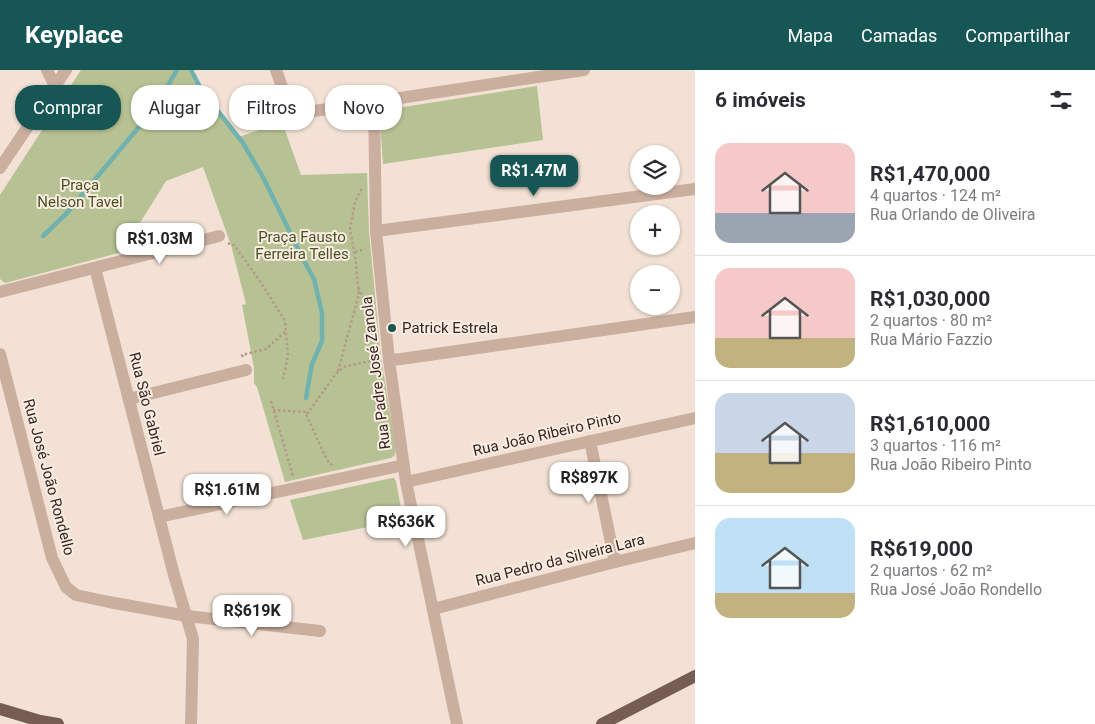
<!DOCTYPE html>
<html lang="pt">
<meta charset="utf-8">
<style>
body{margin:0;font-family:Roboto,sans-serif;background:#f2f2f3;color:#2b2b33;height:100vh;display:flex;flex-direction:column;font-size:19px;white-space:nowrap}
*{box-sizing:border-box;margin:0}
p{font-size:16px;color:#7c7c81}
.icon{flex:none;width:28px;height:28px;fill:none;stroke:currentColor;stroke-width:2;stroke-linecap:round;stroke-linejoin:round}
.map{position:relative;flex:1;overflow:hidden}
.side{display:flex;flex-direction:column;background:#fff;width:400px}
.side>*{flex:none}
.guide{position:absolute;left:15px;top:15px;width:475px;height:45px;display:flex;gap:10px}
.tools{position:absolute;left:630px;top:75px;display:grid;gap:10px}
.tools a{display:grid;place-items:center;width:50px;height:50px;border-radius:50%;background:#fff;box-shadow:0 1px 4px #0004;font-size:25px}
.price{position:absolute;translate:-50% -42px;padding:0 11px;border-radius:10px;background:#fff;color:#222;font-size:16px;line-height:32px;filter:drop-shadow(0 1px 2px #0008)}
.price::after{content:'';position:absolute;left:50%;top:30px;width:15px;height:11px;margin-left:-8px;background:inherit;clip-path:polygon(0 0,100% 0,50% 100%)}
.price.active{background:#165756;color:#fff}
ul{padding:0;list-style:none}
li{display:flex;align-items:center;gap:15px;height:125px;padding:0 20px}
li+li{border-top:1px solid #e1e1e2}
li span{display:grid;place-items:center;flex:none;width:140px;height:100px;border-radius:15px;color:#555}
li>.icon{margin-inline-start:auto}
span .icon{width:60px;height:60px;fill:#fffc;stroke-width:1}
li b{font-size:21px}
h2{display:flex;justify-content:space-between;align-items:center;height:60px;padding:0 20px;font-size:21px}
.pill{padding:0 18px;border-radius:20px;background:#fff;box-shadow:0 1px 4px #0004;font-size:18px;line-height:45px}
.pill.active{background:#165756;color:#fff}
header{display:flex;align-items:center;gap:30px;box-sizing:border-box;height:70px;padding:0 25px;background:#165756;color:#fff}
header strong{font-size:24px}
nav{display:flex;gap:28px;margin-inline-start:auto;font-size:18px}
main{display:flex;flex:1;min-height:0}
.map>svg:first-child{display:block}
.green{fill:#b6c293}
.lines{fill:none;stroke-linecap:round;stroke-linejoin:round}
.stream{stroke:#71b1ae;stroke-width:4.5}
.path{stroke:#b69989;stroke-width:2.5;stroke-dasharray:2.5 2.5;stroke-linecap:butt}
.minor{stroke:#caaf9f;stroke-width:12}
.major{stroke:#775c53;stroke-width:12}
.poi-dot{fill:#165756;stroke:#faece0;stroke-width:2}
.labels{text-anchor:middle;stroke-width:4;stroke-linejoin:round;paint-order:stroke}
.park-label{font-size:15px;fill:#475325;stroke:#faece0}
.poi-label{font-size:15px;fill:#332723;stroke:#faece0;text-anchor:start}
.street-label{font-size:15px;fill:#332723;stroke:#faece0}
</style>
<header>
<strong>Keyplace</strong>
<nav><a>Mapa</a><a>Camadas</a><a>Compartilhar</a></nav>
</header>
<main>
<div class="map">
<svg width="695" height="654" viewBox="0 0 695 654">
<rect width="100%" height="100%" fill="#f2e1d4"/>
<!-- green -->
<g class="green">
<path d="M81,0h110l11,21 37,46 43,-15 19,53 66,-2 2,59 12,125 15,93 -1,5 -4,3 -106,24 -28,-95 -3,-4v-15l-12,-63 4,-1 -15,-59 -28,-78 -37,14 -44,71 -117,31 -5,-4v-84z"/>
<path d="M537,16l6,54 -160,24 -3,-44 5,-10z"/>
<path d="M392,408h2l2,3 7,39 -100,20 -13,-40z"/>
</g>
<g class="lines">
<!-- stream -->
<g class="stream">
<path d="M191,0l11,21 41,52 21,36 40,82 10,18 8,34v28l-10,23 -6,34"/>
<path d="M43,166l23,-22 88,-105 23,-39"/>
</g>
<!-- path -->
<g class="path">
<path d="M228,173l3,2h3l26,36 25,40 3,35 -5,23"/>
<path d="M355,182l10,-3"/>
<path d="M358,218l12,19"/>
<path d="M243,287l-1,-2 24,-6 20,-18"/>
<path d="M338,301l21,-77 -4,-38 -5,-27 5,-27 7,-14"/>
<path d="M271,331l22,75"/>
<path d="M273,340l32,2 22,48 6,6"/>
<path d="M307,344l31,-43 8,-5 30,-6"/>
</g>
<!-- minor -->
<g class="minor">
<path d="M47,0l8,16"/>
<path d="M276,0l16,45"/>
<path d="M374,32l2,129 13,129 17,122 51,242"/>
<path d="M288,45l296,-45"/>
<path d="M0,98l66,-98"/>
<path d="M376,161l319,-42"/>
<path d="M95,198l79,307 19,64 -2,85"/>
<path d="M0,222l219,-56"/>
<path d="M0,284l52,204 14,29 10,8 33,7 78,14 133,15"/>
<path d="M389,290l12,-1 294,-42"/>
<path d="M129,329l117,-29"/>
<path d="M590,371l25,121"/>
<path d="M406,412l289,-64"/>
<path d="M159,447l245,-52"/>
<path d="M433,539l182,-47 80,-19"/>
</g>
<!-- major -->
<g class="major">
<path d="M0,639l40,12 18,3"/>
<path d="M602,654l93,-48"/>
</g>
</g>
<!-- markers -->
<circle class="poi-dot" cx="392" cy="258" r="5"/>
<g class="labels">
<!-- park labels -->
<g class="park-label">
<text x="80" y="120">Praça<tspan x="80" dy="17">Nelson Tavel</tspan></text>
<text x="302" y="172">Praça Fausto<tspan x="302" dy="17">Ferreira Telles</tspan></text>
</g>
<!-- poi labels -->
<g class="poi-label">
<text x="402" y="263">Patrick Estrela</text>
</g>
<!-- street labels -->
<g class="street-label">
<text transform="translate(376 303) rotate(-97)" y="5">Rua Padre José Zanola</text>
<text transform="translate(147 334) rotate(76)" y="5">Rua São Gabriel</text>
<text transform="translate(547 364) rotate(-13)" y="5">Rua João Ribeiro Pinto</text>
<text transform="translate(49 407) rotate(75)" y="5">Rua José João Rondello</text>
<text transform="translate(560 490) rotate(-14)" y="5">Rua Pedro da Silveira Lara</text>
</g>
</g>
</svg>
<div class="tools">
<a><svg class="icon" aria-label="layers" viewBox="0 0 24 24"><path d="M12 4l9 5-9 5-9-5zM3 14l9 5 9-5"/></svg></a>
<a>+</a>
<a>−</a>
</div>
<b class="price active" style="left:534px;top:127px">R$1.47M</b>
<b class="price" style="left:160px;top:195px">R$1.03M</b>
<b class="price" style="left:589px;top:434px">R$897K</b>
<b class="price" style="left:227px;top:446px">R$1.61M</b>
<b class="price" style="left:406px;top:478px">R$636K</b>
<b class="price" style="left:252px;top:567px">R$619K</b>
<div class="guide">
<a class="pill active">Comprar</a>
<a class="pill">Alugar</a>
<a class="pill">Filtros</a>
<a class="pill">Novo</a>
</div>
</div>
<section class="side">
<h2>6 imóveis<svg class="icon" aria-label="filters" viewBox="0 0 24 24"><path d="M4 7h16M4 17h16"/><circle cx="9" cy="7" r="2"/><circle cx="15" cy="17" r="2"/></svg></h2>
<ul>
<li><span style="background:linear-gradient(#f6c9c9 70%,#9aa5b1 0)"><svg class="icon" aria-label="home" viewBox="0 0 24 24"><path d="M3 11l9-7 9 7M6 9v11h12V9"/></svg></span><div><b>R$1,470,000</b><p>4 quartos · 124 m²</p><p>Rua Orlando de Oliveira</p></div></li>
<li><span style="background:linear-gradient(#f6c9c9 70%,#c2b280 0)"><svg class="icon" aria-label="home" viewBox="0 0 24 24"><path d="M3 11l9-7 9 7M6 9v11h12V9"/></svg></span><div><b>R$1,030,000</b><p>2 quartos · 80 m²</p><p>Rua Mário Fazzio</p></div></li>
<li><span style="background:linear-gradient(#c9d6e8 60%,#c2b280 0)"><svg class="icon" aria-label="home" viewBox="0 0 24 24"><path d="M3 11l9-7 9 7M6 9v11h12V9"/></svg></span><div><b>R$1,610,000</b><p>3 quartos · 116 m²</p><p>Rua João Ribeiro Pinto</p></div></li>
<li><span style="background:linear-gradient(#bfe0f5 75%,#c2b280 0)"><svg class="icon" aria-label="home" viewBox="0 0 24 24"><path d="M3 11l9-7 9 7M6 9v11h12V9"/></svg></span><div><b>R$619,000</b><p>2 quartos · 62 m²</p><p>Rua José João Rondello</p></div></li>
</ul>
</section>
</main>
